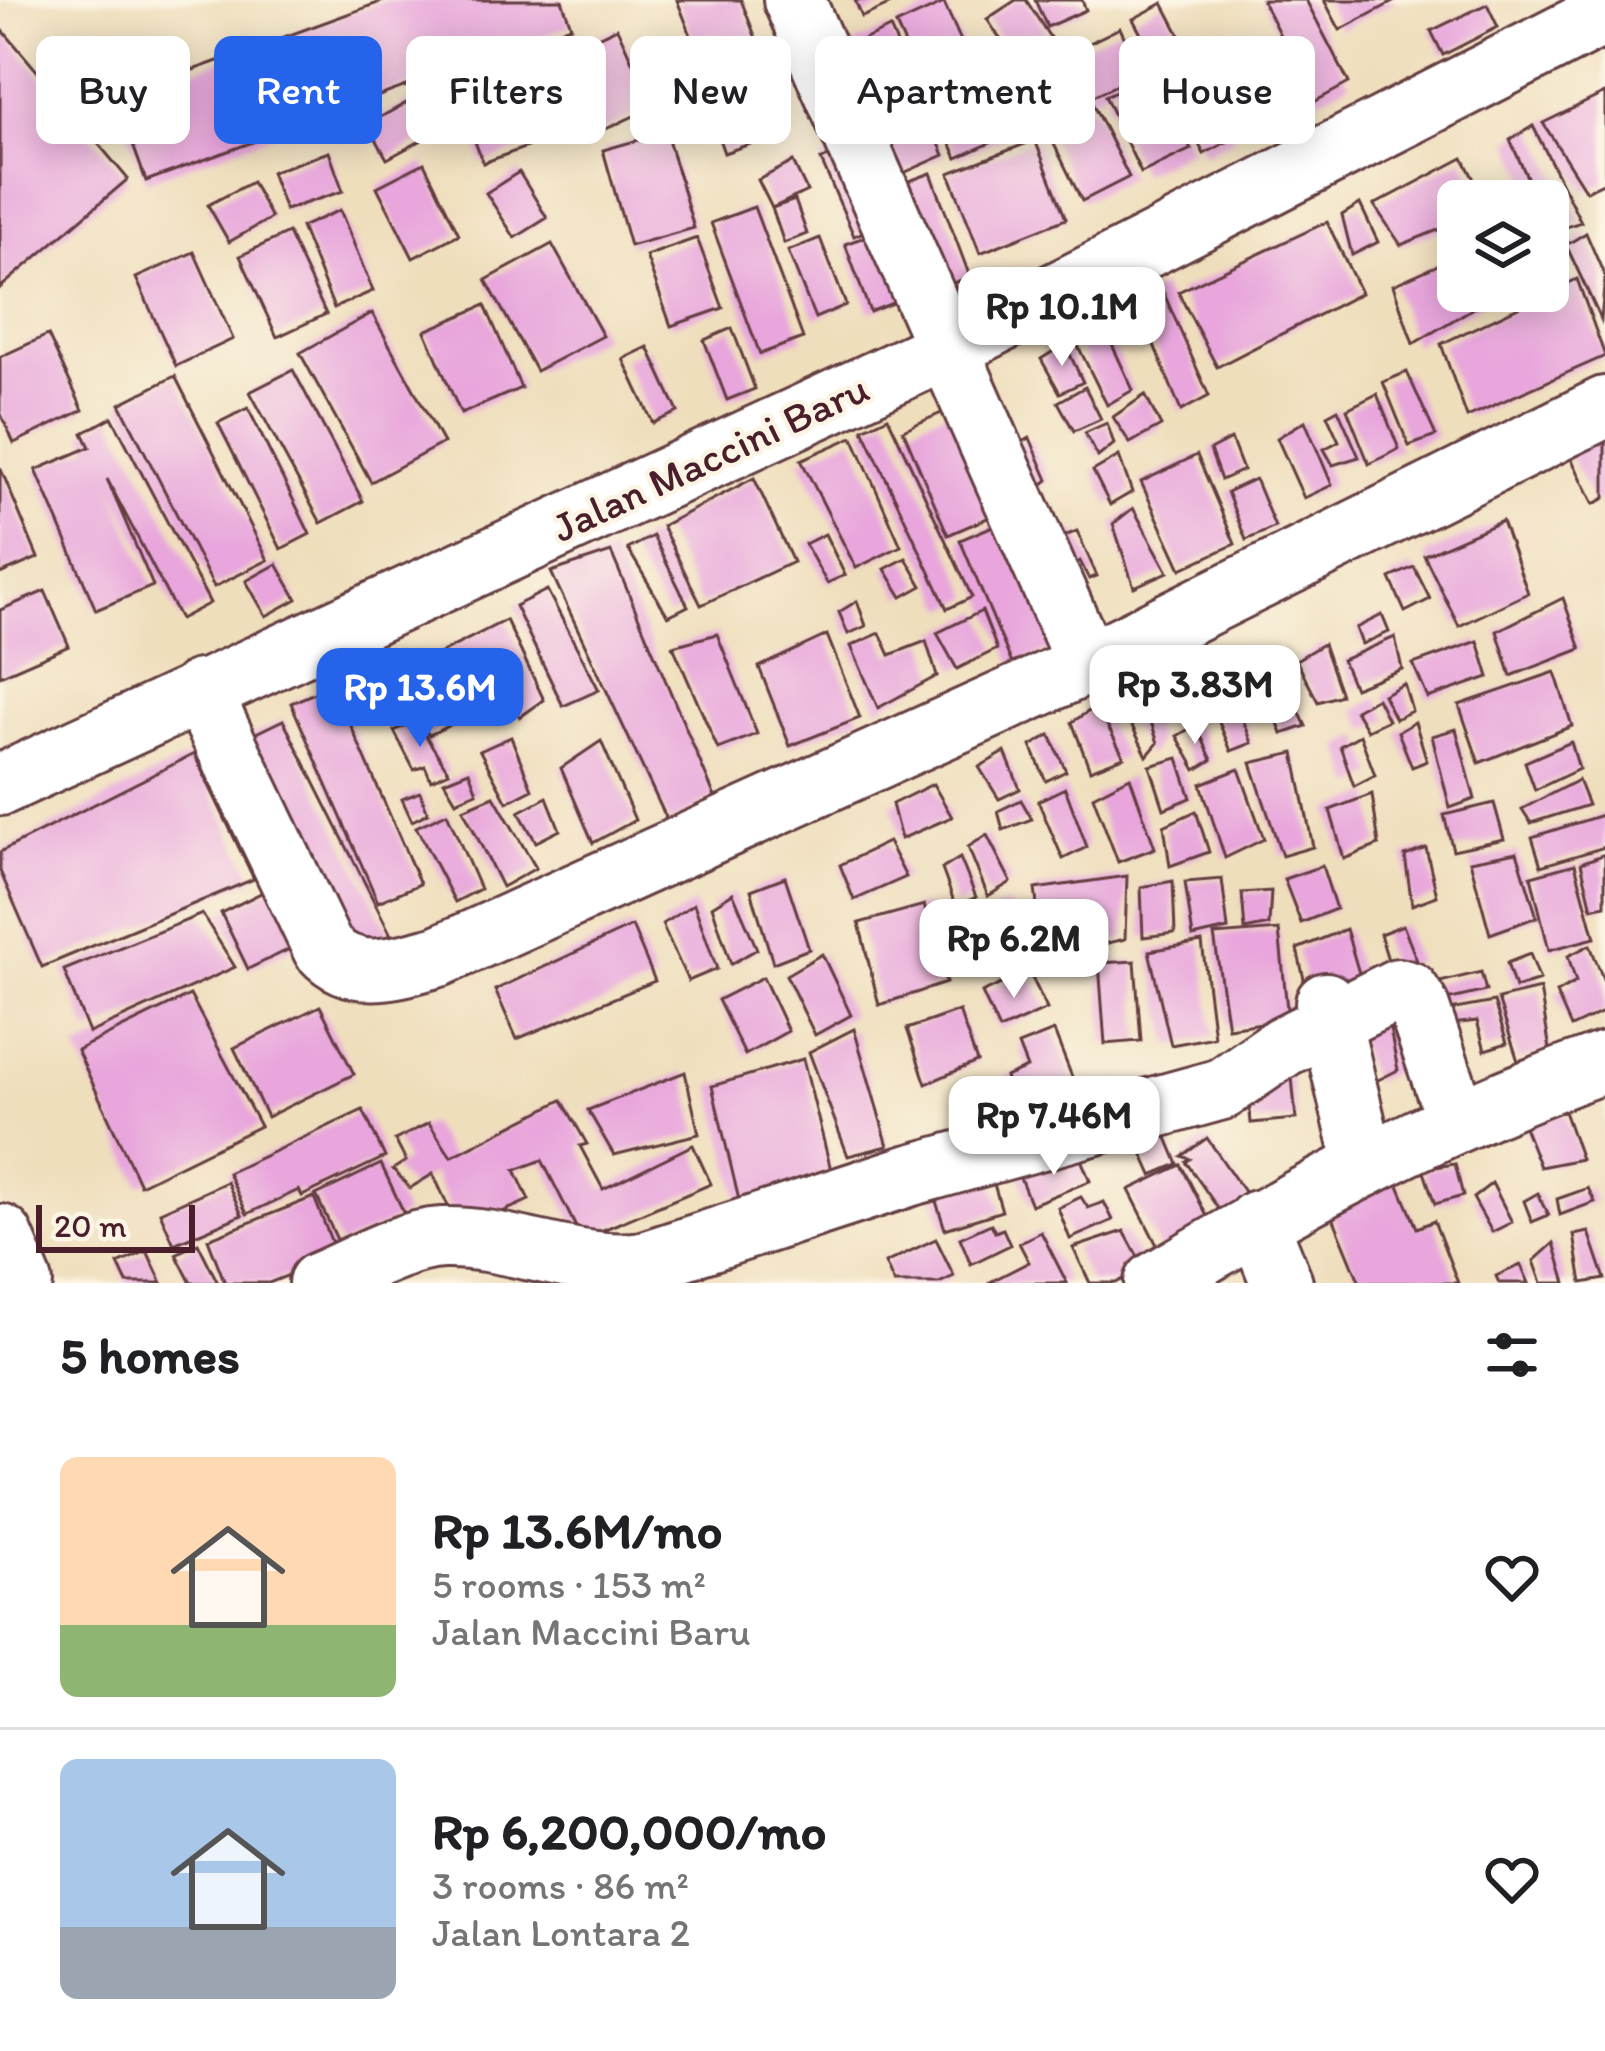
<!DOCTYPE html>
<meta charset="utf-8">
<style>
body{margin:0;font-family:Itim,sans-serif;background:#f6f6f6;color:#202124;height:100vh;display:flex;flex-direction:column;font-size:45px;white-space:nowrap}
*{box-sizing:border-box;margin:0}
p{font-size:39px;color:#757577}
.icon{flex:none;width:66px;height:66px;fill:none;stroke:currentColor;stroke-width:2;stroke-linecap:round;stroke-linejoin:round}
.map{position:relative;height:1283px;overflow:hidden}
.drawer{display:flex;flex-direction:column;background:#fff;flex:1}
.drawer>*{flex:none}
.top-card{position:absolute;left:36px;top:36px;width:1533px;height:108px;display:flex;gap:24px}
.buttons{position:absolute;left:1437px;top:180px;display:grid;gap:24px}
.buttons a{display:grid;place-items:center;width:132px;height:132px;border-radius:18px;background:#fff;box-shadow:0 6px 30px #0003;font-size:60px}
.scale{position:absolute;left:36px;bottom:30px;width:159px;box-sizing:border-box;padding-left:12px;border:6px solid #4a1f2b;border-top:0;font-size:33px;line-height:42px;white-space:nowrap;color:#4a1f2b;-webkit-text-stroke:9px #fcf5e5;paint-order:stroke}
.price{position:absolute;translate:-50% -102px;padding:0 27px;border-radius:24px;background:#fff;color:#222;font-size:39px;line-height:78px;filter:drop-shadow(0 3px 6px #0008)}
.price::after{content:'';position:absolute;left:50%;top:72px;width:36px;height:27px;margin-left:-18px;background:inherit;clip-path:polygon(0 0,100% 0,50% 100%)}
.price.active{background:#2563eb;color:#fff}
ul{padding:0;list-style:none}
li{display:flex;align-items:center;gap:36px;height:300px;padding:0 60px}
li+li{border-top:3px solid #e0e0e0}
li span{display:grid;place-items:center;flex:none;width:336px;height:240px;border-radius:18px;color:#555}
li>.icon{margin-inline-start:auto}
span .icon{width:144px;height:144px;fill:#fffc;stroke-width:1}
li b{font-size:51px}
h2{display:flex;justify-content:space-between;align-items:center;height:144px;padding:0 60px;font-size:51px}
.tag{padding:0 42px;border-radius:18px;background:#fff;box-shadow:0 6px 30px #0003;font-size:42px;line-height:108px}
.tag.active{background:#2563eb;color:#fff}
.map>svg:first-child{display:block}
.building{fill:#e8a6dc}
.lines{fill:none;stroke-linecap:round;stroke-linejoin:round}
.street-casing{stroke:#633c41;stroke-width:66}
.highway-casing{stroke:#633c41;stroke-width:72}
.street{stroke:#fff;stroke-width:60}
.highway{stroke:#fff;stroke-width:66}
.labels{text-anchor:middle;stroke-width:9;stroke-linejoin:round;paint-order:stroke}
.street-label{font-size:42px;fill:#4a1f2b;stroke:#fcf5e5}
</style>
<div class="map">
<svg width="1605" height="1283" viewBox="0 0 1605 1283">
<rect width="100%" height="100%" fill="#fcf5e5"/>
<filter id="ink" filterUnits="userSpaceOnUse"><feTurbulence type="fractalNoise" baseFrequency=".00833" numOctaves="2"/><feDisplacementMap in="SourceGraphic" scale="24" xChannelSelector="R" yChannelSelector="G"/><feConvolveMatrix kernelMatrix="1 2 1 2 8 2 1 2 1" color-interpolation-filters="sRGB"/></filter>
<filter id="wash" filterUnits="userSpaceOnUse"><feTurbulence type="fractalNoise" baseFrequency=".004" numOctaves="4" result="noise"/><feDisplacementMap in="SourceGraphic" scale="48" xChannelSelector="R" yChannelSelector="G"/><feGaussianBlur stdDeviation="2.7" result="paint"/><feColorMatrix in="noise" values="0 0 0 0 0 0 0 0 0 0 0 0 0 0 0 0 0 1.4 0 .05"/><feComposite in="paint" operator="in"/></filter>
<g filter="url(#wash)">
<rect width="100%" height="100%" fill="#efdebc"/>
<g id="blocks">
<!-- building -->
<g class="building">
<path d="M386,0h176l9,26 -425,155 -30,-83z"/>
<path d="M677,0h64l28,72 -55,22z"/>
<path d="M855,0h45l-38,17z"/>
<path d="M1016,0h10l32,50 -35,23 -36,-54z"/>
<path d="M1035,0h47l4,10 -39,17z"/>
<path d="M1262,0h44l43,83 -35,19z"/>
<path d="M1324,0h73l-57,30z"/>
<path d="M944,3l35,78 37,-16 25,55 -84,38 -61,-133z"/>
<path d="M1163,3l71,135 -30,16 -71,-135z"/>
<path d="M1487,4l11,23 -55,28 -12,-24z"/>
<path d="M0,27l128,152 -128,109z"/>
<path d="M617,28l36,79 -58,27 -36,-79z"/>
<path d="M890,28l33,76 -42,19 -33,-76z"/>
<path d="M1120,28l21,45 -89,43 -22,-44z"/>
<path d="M547,64l23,67 -87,32 -25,-67z"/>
<path d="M1155,73l36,76 -50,24 -36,-77z"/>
<path d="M439,85l20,35 -72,39 -19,-35z"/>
<path d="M760,89l16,46 -52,18 -16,-46z"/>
<path d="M1605,93v89l-19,9 -43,-68z"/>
<path d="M1092,103l37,74 -47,24 -37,-75z"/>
<path d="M926,114l18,41 -63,28 -18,-42z"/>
<path d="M1533,126l48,96 -29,10 -4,-31h-10l-28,-61z"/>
<path d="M666,132l28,96 -64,18 -27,-96z"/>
<path d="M1035,140l31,79 -86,34 -31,-80z"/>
<path d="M854,146l32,76 -32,14 -33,-76z"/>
<path d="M329,152l14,39 -58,19 -14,-38z"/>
<path d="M1463,158l22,43h-27v21l-57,23 -27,-40z"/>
<path d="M793,162l14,29 -35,17 -14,-28z"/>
<path d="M424,163l35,71 -46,24 -36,-71z"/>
<path d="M519,172l28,46 -32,20 -29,-45z"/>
<path d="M931,173l39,104 -39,14 -38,-104z"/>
<path d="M252,182l19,36 -42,24 -21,-37z"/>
<path d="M795,200l12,34 -23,9 -12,-35z"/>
<path d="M1360,204l18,38 -26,13 -10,-40z"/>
<path d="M754,207l49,131 -43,16 -49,-131z"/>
<path d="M340,210l33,81 -39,17 -33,-81z"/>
<path d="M1327,222l34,71 -144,74 -39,-75z"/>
<path d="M890,228l25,66 -45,18 -25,-68z"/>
<path d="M288,233l38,81 -49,23 -37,-81z"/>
<path d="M1586,233l19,44 -4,43 -35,-75z"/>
<path d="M697,238l26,70 -52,18 -25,-70z"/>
<path d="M820,238l26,67 -31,13 -27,-67z"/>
<path d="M552,244l51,92 -67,35 -50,-91z"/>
<path d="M194,252l39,87 -57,27 -40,-88z"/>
<path d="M1458,256v35h44l-89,53 -20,-59z"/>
<path d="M1577,279l28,77 -138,61 -26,-73z"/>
<path d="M1161,287l48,109 -28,15 -44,-108z"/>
<path d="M485,305l36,83 -60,26 -36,-83z"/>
<path d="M372,313l71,130 -72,39 -71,-129z"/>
<path d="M1103,325l30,65 -26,15 -32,-65z"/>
<path d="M732,328l23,61 -28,11 -23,-60z"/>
<path d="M48,335l35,75 -69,33 -14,-31v-55z"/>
<path d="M1065,344l18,38 -23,11 -19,-34z"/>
<path d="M648,347l30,65 -25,11 -30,-64z"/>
<path d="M293,370l70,131 -42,22 -71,-131z"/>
<path d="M1407,372l29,64 -27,10 -26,-64z"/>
<path d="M175,376l93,184 -54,27 -94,-183z"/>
<path d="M1085,387l16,32 -27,12 -16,-29z"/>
<path d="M1377,394l22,55 -30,15 -22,-55z"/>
<path d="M1145,395l16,31 -31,17 -17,-26z"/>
<path d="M248,408l62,126 -29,15 -63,-126z"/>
<path d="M953,408l44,106 -49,21 -45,-105z"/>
<path d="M1338,409l21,48 -26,8 -9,-16 15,-8 -12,-26z"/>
<path d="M112,417l98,186 -30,16 -73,-140 46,107 -57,24 -60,-140 54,-23 -7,-14z"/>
<path d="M888,417l84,180 -25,12 -84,-180z"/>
<path d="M1305,421l27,64 -28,13 -27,-60z"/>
<path d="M1107,423l7,21 -16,13 -13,-24z"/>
<path d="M1605,435v63l-11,6 -26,-52z"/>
<path d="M853,437l48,109 -45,22 -55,-108z"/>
<path d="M1030,438l18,42 -9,7 -39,-34z"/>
<path d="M1231,439l12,31 -22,10 -11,-30z"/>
<path d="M1197,455l38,89 -54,25 -40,-87z"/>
<path d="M1119,456l13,36 -22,13 -17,-34z"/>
<path d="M0,467l38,91 -38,16z"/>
<path d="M754,478l39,84 -92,43 -39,-79z"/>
<path d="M1255,479l20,48 -29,13 -19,-48z"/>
<path d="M1133,508l35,64 -34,15 -21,-63z"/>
<path d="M1007,520l53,126 -47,20 -53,-126z"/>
<path d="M1502,521l26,72 -69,33 -35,-71z"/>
<path d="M1077,531l20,45 -8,3 -9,-18 -12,7 -28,-22z"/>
<path d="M825,534l20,41 -18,8 -22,-39z"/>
<path d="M653,536l35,70 -20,10 -40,-67z"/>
<path d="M611,552l104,245 -46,27 -118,-252z"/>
<path d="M906,558l16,28 -20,11 -17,-28z"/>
<path d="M277,564l20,35 -31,17 -20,-35z"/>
<path d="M1414,567l16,32 -25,13 -15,-34z"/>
<path d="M547,590l52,100 -36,16 -48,-100z"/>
<path d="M45,591l24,55 -69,30v-66z"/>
<path d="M1563,598l18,51 -70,27 -14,-45z"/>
<path d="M857,601l9,25 -18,8 -9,-22z"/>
<path d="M982,611l15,38 -40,20 -20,-36z"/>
<path d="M1382,615l7,17 -27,12 -6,-16z"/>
<path d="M506,620l38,80 -24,17 -26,-42 -40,22 -21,-40z"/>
<path d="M880,633l10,22 36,-14 11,35 -59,32 -27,-62z"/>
<path d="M717,634l40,100 -39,15 -45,-103z"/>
<path d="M827,635l33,83 -70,28 -31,-79z"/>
<path d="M1395,637l7,32 -48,19 -12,-28z"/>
<path d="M1478,641l11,36 -61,21 -15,-34z"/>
<path d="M1323,644l18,51 -23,7 -22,-42z"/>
<path d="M393,651l20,39 -27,15 -22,-39z"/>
<path d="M1220,661l32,82 -21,8 -33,-79z"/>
<path d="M1280,671l26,55 -24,8 -19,-54z"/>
<path d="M1555,672l17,54 -93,37 -20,-58z"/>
<path d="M1404,684l8,27 -17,8 -12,-24z"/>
<path d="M333,685l87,199 -42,18 -87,-199z"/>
<path d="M1140,689l18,54 -11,13 -30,-60z"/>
<path d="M1377,698l11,22 -21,10 -12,-20z"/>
<path d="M445,700l11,22 -27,13 -16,-23z"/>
<path d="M1097,706l27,51 -34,13 -18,-48z"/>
<path d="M283,720l112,223 -37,8 -108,-215z"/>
<path d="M416,721l33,51 -18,8 -6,-14 -11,4 -20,-39z"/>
<path d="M1415,722l12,39 -15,6 -14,-35z"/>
<path d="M1196,725l16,35 -16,10 -19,-34z"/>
<path d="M1456,729l19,70 -25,9 -18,-72z"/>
<path d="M1050,735l16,36 -20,10 -15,-35z"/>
<path d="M1360,735l15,40 -21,11 -14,-40z"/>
<path d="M511,737l21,52 -25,13 -27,-51z"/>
<path d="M601,741l34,79 -42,23 -32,-75z"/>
<path d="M1571,742l8,27 -44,21 -10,-28z"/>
<path d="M1005,752l15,37 -21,10 -20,-32z"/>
<path d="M1294,753l19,94 -31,9 -31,-93z"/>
<path d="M194,754l60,125 -212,88 -42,-96v-19z"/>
<path d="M1178,758l13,40 -27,11 -14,-43z"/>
<path d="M1239,769l25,70 -39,19 -24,-74z"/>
<path d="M469,771l8,21 -21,9 -12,-20z"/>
<path d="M1130,777l25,71 -37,14 -25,-66z"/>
<path d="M1578,780l10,25 -57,18 -9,-14z"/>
<path d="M933,784l19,33 -51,22 -9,-35z"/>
<path d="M1065,788l22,59 -24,12 -25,-58z"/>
<path d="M420,792l8,21 -16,8 -10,-22z"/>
<path d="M1372,794l7,51 -35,14 -14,-49z"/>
<path d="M494,796l42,72 -34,19 -39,-78z"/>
<path d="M547,797l13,33 -24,12 -17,-30z"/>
<path d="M1021,800l11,19 -29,11 -5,-19z"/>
<path d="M1494,803l10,36 -51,11 -9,-35z"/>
<path d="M1196,811l13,41 -39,14 -6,-40z"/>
<path d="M447,813l33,76 -25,13 -39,-75z"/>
<path d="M1605,814v33l-64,19 -9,-29z"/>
<path d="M987,835l24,47 -23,14 -20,-49z"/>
<path d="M888,842l18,35 -52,23 -14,-35z"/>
<path d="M1426,848l11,48 -25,9 -7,-49z"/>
<path d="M1517,852l20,65 -47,17 -20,-73z"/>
<path d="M1605,854v51l-13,3 -11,-45z"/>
<path d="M960,858l16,39 -20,10 -14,-38z"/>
<path d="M1575,864l20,74 -46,12 -18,-74z"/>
<path d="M1322,866l14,43 -35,14 -17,-44z"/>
<path d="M1127,876l-2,63 -81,19 -9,-69z"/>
<path d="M785,877l24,72 -36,14 -22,-73z"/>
<path d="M1222,879l6,50 -35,8 -8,-55z"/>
<path d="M1173,881l2,52 -32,4 -2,-50z"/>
<path d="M277,885l27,57 -56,27 -27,-56z"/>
<path d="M1271,891l-2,34 -24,5 -3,-37z"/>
<path d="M733,893l24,56 -26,15 -19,-58z"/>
<path d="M694,904l23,65 -29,12 -26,-57z"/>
<path d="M1008,904l18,38 -59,26 -17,-38z"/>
<path d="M924,905l22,78 -67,22 -20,-82z"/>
<path d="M202,914l33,53 -146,66 -25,-63z"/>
<path d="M1403,925l14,36 -25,12 -12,-39z"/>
<path d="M632,926l23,55 -138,58 -22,-49z"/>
<path d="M1346,929l17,58 -52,22 -14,-60z"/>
<path d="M1279,930l9,89 -60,9 -14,-93z"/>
<path d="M1202,942l12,95 -43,8 -22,-94z"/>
<path d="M1590,945l15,39v27l-34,16 -15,-34 20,-11 -8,-26z"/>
<path d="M822,954l29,61 -36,20 -29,-60z"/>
<path d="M1530,954l10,26 -25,8 -8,-25z"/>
<path d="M1135,961l6,80 -36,3 -6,-81z"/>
<path d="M1029,971l18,38 -48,21 -17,-37z"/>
<path d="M1481,972l5,19 -65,15 -6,-18z"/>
<path d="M763,977l25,54 -43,24 -27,-55z"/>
<path d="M1540,989l10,61 -32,11 -20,-62z"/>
<path d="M190,995l70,131 -120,59 -63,-135z"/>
<path d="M1494,1002l13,41 -22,7 -8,-29 -49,6 -6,-12z"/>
<path d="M320,1006l34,68 -87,43 -33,-69z"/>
<path d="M959,1011l18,51 -51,22 -19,-55z"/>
<path d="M1388,1019l10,51 -24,12 -22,-50z"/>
<path d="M854,1029l34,117 -40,10 -39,-104z"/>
<path d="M1054,1031l29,74 -29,12 -10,-22 -28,11 -11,-29 22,-9 -9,-23z"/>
<path d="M803,1059l29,115 -93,26 -27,-114z"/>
<path d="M685,1072l14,62 -85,21 -26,-45z"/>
<path d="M1292,1077l4,42 -45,4 -4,-42z"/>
<path d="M562,1100l25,44 -7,2 23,43 90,-44 18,39 -129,55 -40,-79 -27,10 14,30 -69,31 -27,-57 -23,14 -17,-19 13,-8 -11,-21 34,-17 22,34z"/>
<path d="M1560,1100l21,59 -41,8 -21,-53z"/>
<path d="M363,1110l22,47 -83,39 -3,-6 -52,24 -19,-41z"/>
<path d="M1157,1114l21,50 -26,11 -22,-49z"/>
<path d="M1207,1138l42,61 -25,18 -38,-55 4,-3 -8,-3z"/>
<path d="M1078,1152l12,29 -59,24 -12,-30z"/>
<path d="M381,1164l24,51 -65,31 -24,-51z"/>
<path d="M1455,1164l8,32 -28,8 -12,-35z"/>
<path d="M1181,1165l31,61 -52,25 -31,-61z"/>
<path d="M1393,1171l24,57 17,-7 24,62h-98l-30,-73z"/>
<path d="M991,1174l11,37 -57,18 -12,-37z"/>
<path d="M227,1182l15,33 -68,29 -14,-32z"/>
<path d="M1492,1183l20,39 -20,10 -19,-34z"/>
<path d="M1588,1188l7,14 -35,13 -3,-16z"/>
<path d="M1538,1193l11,22 -17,7 -8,-21z"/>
<path d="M314,1197l23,59 -68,27h-44l-17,-44z"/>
<path d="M1081,1197l7,11 16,-6 9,18 -43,19 -12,-31z"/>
<path d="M991,1224l4,8 8,-3 7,16 -39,19 -11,-26z"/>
<path d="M1124,1231l20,37 -28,15h-26l-17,-35z"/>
<path d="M1041,1232l26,51h-79l41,-21 -10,-19z"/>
<path d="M1589,1232l16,47 -23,4 -8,-48z"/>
<path d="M936,1239l18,37 -15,7h-45l-9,-20z"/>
<path d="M198,1243l20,40h-27l-15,-29z"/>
<path d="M1554,1243l12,40h-24l-8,-22z"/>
<path d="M147,1251l15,32h-35l-9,-19z"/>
<path d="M1521,1265l8,18h-30l-3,-7z"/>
</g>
</g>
</g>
<g filter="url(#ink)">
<use href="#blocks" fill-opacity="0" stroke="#633c41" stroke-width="3"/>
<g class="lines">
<!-- street casing -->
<g class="street-casing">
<g id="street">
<path d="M794,0l293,664"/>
<path d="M200,690l123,258c32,35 75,19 116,8l648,-292 518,-257"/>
<path d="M0,785l951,-438 654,-333"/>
<path d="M1326,1003l39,163"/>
<path d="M1257,1221l25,62"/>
<path d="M319,1283c36,-15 83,-43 123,-45 70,-2 133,33 202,24l267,-87 311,-86 62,-43 114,-57 11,3 9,14 39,114"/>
<path d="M1155,1283c144,-87 292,-165 450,-221"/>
</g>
</g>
<!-- highway casing -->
<g class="highway-casing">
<path id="highway" d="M0,1238l19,45"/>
</g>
<!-- street -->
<use href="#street" class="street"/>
<!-- highway -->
<use href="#highway" class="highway"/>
</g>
</g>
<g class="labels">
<!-- street labels -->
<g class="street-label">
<text transform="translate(710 457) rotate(-25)" y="15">Jalan Maccini Baru</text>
</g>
</g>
</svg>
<div class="buttons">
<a><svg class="icon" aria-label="layers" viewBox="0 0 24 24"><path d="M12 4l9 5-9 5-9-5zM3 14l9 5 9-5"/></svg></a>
</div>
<div class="scale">20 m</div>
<b class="price" style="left:1062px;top:369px">Rp 10.1M</b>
<b class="price" style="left:1195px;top:747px">Rp 3.83M</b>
<b class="price active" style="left:420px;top:750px">Rp 13.6M</b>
<b class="price" style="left:1014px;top:1001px">Rp 6.2M</b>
<b class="price" style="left:1054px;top:1178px">Rp 7.46M</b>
<div class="top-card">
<a class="tag">Buy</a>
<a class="tag active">Rent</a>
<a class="tag">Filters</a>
<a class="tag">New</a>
<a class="tag">Apartment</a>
<a class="tag">House</a>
</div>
</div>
<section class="drawer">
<h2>5 homes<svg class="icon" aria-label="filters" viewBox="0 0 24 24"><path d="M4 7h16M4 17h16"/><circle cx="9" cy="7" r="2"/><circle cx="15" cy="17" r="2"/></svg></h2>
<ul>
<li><span style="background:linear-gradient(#ffd9b3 70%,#8fb573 0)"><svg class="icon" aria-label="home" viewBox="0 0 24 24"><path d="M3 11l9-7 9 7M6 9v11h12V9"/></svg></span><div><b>Rp 13.6M/mo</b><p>5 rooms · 153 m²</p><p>Jalan Maccini Baru</p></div><svg class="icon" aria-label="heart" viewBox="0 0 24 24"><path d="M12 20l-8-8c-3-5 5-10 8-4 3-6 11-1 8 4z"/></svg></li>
<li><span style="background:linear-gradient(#a9c7e8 70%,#9aa5b1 0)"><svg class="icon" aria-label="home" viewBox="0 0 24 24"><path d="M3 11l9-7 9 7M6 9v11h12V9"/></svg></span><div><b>Rp 6,200,000/mo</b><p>3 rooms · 86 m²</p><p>Jalan Lontara 2</p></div><svg class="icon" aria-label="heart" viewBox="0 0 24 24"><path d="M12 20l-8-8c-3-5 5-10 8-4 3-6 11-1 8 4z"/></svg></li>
</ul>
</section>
